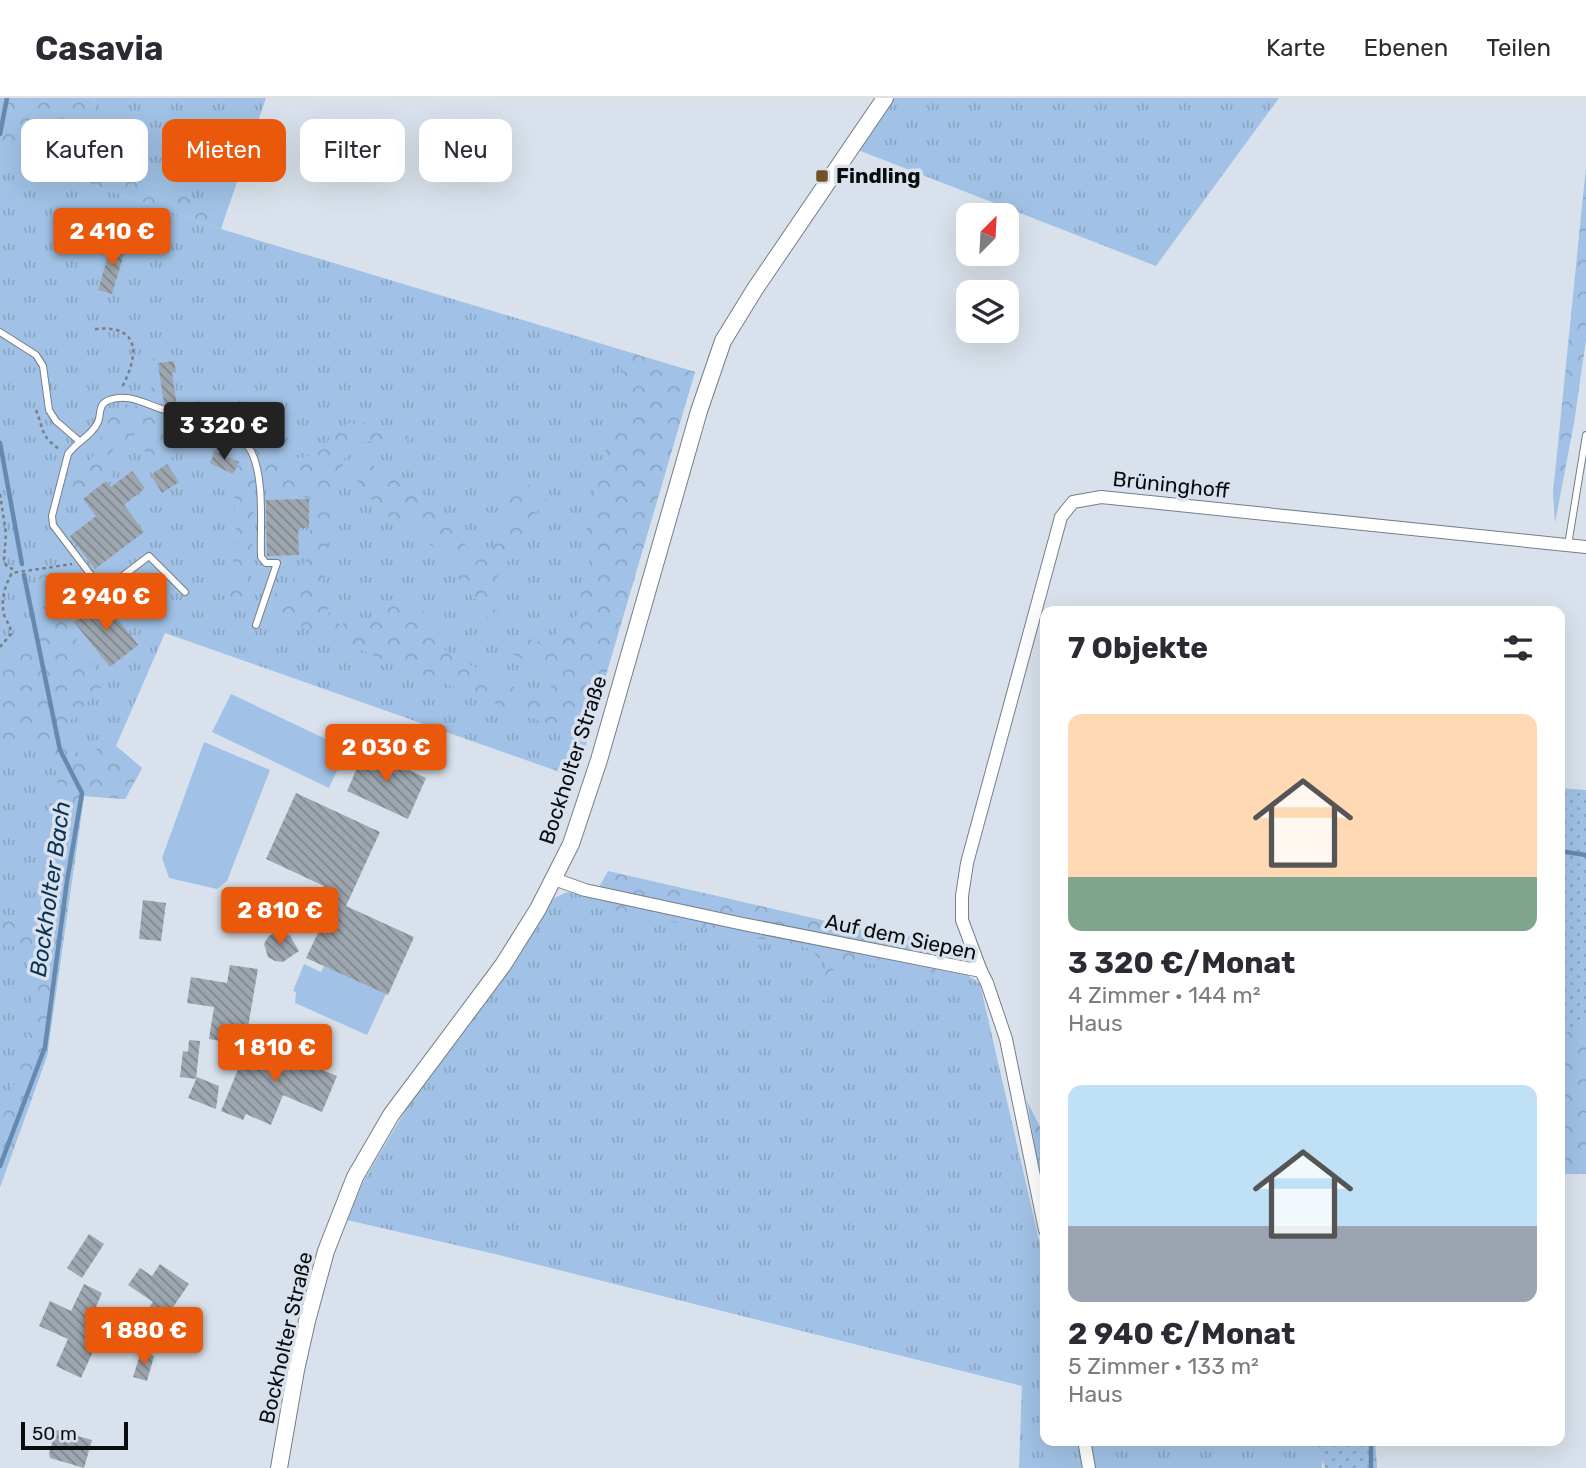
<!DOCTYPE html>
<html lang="de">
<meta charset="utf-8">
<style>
body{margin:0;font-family:Rubik,sans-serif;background:#f2f2f3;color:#2b2b33;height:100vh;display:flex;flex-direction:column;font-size:26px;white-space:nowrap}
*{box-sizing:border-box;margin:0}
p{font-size:23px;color:#7c7c81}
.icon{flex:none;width:38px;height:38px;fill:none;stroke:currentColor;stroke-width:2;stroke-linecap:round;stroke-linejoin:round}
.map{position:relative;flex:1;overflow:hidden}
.side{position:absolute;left:1040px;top:508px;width:525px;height:840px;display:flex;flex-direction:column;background:#fff;border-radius:14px;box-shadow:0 7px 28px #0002}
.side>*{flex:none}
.guide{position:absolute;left:21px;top:21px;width:665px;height:63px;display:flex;gap:14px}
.needle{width:46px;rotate:24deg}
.controls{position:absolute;left:956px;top:105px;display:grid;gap:14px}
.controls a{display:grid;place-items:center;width:63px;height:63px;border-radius:14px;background:#fff;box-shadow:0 7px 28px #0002;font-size:35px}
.scale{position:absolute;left:21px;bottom:18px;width:107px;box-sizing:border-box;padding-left:7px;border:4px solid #0a0d10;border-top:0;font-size:19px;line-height:24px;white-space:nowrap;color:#0a0d10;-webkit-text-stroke:5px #d9e2ec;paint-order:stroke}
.price{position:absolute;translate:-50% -60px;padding:0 16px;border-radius:7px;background:#ea580c;color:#fff;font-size:23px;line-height:46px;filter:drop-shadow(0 2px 4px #0008)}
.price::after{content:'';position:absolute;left:50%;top:42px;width:21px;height:16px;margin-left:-10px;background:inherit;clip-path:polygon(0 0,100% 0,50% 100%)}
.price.current{background:#222;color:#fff}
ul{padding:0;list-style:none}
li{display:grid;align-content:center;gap:14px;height:371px;padding:0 28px}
li span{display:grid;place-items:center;height:217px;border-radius:14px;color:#555}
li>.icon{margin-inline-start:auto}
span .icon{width:126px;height:126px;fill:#fffc;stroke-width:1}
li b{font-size:30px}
h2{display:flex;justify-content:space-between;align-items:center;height:84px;padding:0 28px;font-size:30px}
.chip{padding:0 24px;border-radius:14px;background:#fff;box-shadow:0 7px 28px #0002;font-size:24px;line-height:63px}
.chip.current{background:#ea580c;color:#fff}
header{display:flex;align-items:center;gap:42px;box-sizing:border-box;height:98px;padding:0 35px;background:#fff;border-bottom:2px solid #e1e1e2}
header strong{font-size:33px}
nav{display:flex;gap:38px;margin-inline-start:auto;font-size:24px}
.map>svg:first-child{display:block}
.grass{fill:url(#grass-tufts)}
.forest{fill:url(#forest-crowns)}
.park{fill:url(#park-dots)}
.pitch{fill:#a1c2e6}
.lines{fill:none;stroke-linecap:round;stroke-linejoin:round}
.stream{stroke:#6689b0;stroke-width:4.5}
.building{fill:url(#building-back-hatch)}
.service-casing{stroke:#767e87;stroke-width:8}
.minor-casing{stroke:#767e87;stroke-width:14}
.tertiary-casing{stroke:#767e87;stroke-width:18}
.path{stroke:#787e85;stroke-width:2.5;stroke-dasharray:3.5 3.5;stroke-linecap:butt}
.service{stroke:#fff;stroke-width:6}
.minor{stroke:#fff;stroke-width:12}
.tertiary{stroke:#fff;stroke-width:16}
.poi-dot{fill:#725128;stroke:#d9e2ec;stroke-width:2.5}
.labels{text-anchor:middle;stroke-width:7;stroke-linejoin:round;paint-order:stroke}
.poi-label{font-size:21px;font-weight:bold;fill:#0a0d10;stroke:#d9e2ec;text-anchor:start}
.street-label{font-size:21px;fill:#0a0d10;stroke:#d9e2ec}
.water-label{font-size:23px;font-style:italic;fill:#093257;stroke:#d9e2ec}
</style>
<header>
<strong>Casavia</strong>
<nav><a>Karte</a><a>Ebenen</a><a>Teilen</a></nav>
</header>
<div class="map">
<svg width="1586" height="1370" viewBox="0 0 1586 1370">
<defs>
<pattern id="grass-tufts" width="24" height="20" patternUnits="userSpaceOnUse" patternTransform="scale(1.75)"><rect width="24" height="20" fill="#a1c2e6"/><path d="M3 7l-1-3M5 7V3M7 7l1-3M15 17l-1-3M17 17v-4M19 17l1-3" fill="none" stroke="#89a6c4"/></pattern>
<pattern id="forest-crowns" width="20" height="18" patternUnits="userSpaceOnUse" patternTransform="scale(1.75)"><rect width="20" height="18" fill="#a1c2e6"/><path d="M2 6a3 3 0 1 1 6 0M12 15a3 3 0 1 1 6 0" fill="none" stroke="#89a6c4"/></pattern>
<pattern id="park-dots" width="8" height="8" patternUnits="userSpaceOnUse" patternTransform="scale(1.75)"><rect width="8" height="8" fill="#a1c2e6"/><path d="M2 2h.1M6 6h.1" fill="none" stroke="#89a6c4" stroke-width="1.8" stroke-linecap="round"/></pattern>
<pattern id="building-back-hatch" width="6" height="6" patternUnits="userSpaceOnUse" patternTransform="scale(1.75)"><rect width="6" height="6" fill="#9ea6af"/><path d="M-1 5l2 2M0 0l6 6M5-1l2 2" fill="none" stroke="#7f868d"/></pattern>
</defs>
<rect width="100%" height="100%" fill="#d9e2ec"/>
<!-- grass -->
<g class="grass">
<path d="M0,0h50l2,73 169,58 474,143 -54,173 -64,233 -412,-145 -49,113 26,22 -17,31 -41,-3 -37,260 -47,131z"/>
<path d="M95,0h171l-39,113 -142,-51z"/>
<path d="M893,0h386l-123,168 -298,-116z"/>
<path d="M567,794l176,37 222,44 15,11 65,282v174h278l-1,28h-303l3,-82 -523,-131 -152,-35 16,-38 48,-81 99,-132 44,-71z"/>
</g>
<!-- forest -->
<g class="forest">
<path d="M0,0h95l-9,62 141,51 -6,18 -169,-58 -30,-5 -22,-10z"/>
<path d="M1586,69v173l-12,83 -19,100 -2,-30z"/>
<path d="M624,253l71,21 -108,368 -322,-128 11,-21 17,-12 14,-21 6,-60 -4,1 -54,-19 -4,105 -9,18 -13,-2 7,-70 -3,-56 -23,-12 2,-7 -31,-18 -8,19 -26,-2 -11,-21 -25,18v35l-5,-6 -23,18 -15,4 -5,-22 14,-20 9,3 7,-8 14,-36 16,-16 31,4 -6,-48 7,-2 7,48 50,18 72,35 22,-2 17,-8 12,-20 21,-9 54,17 -9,12 -28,-9 -12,3 -17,16 -16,77 -5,48 6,33 13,9 5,-12 16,9 12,-2 10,-15 14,-11c4,2 12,4 16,7 17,14 20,38 35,53l81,41 15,4 5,-13 1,-14 -40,-19 -3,-10 11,-10 16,8 18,-7 31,-27 -10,-15 8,-4 1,-15 6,-15 -4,-34 11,-24 -4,-20 32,-79 -4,-24z"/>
<path d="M373,366l6,14 16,-4 17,20 36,25 23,34 20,-3c22,-29 23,-31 13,-67l14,-7 29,24 -13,15 4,14 -17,12 -4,15 -21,11c1,1 2,11 2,12 -2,14 -14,23 2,37l-10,5 -7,-12 -24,-29 -3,-21 -26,-14 -8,-14 -12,-7 -23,-7 -10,-13 -16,-12 -6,-20z"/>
<path d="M58,475l24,38 -14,11 2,8 35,53 -36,39 1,26 11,16 4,1 14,-19h17l26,22 -17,31 -41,-3 -37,260 -47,131v-60l28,-90 11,-89 -39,-3v-30l43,1 15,-125 -3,-34c-17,-9 -35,-18 -55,-17v-75l44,-48 -5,-42z"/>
<path d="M1559,764l27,1v311h-27z"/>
<path d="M608,773l270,62 65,7 -8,33 -99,-14 -9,43 -8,-5 7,-33 -19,-16 -197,-38 -18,-10z"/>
<path d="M1027,1003l18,36v65z"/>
</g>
<!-- park -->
<g class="park">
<path d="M1559,690l27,2v231l-27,17z"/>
<path d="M1315,1342h60l2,28h-52z"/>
</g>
<!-- pitch -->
<g class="pitch">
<path d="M231,596l116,55 -18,39 -117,-56z"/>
<path d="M204,644l66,28 -43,111 -10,8 -48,-11 -7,-20z"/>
<path d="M304,866l17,8 3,-6 62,28 -19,41 -72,-32 1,-11 -3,-1z"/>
</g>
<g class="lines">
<!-- stream -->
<g class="stream">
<path d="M0,36l7,-36"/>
<path d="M0,345l22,121"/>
<path d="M1559,753l27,4"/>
<path d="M0,1068l45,-119 22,-166 15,-88 -22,-43 -36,-175"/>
<path d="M1371,1342v28"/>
</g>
</g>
<!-- building -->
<g class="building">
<path d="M112,144l14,5 -14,47 -14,-4z"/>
<path d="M174,263l2,11 -4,1 5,33h-4l-9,-2 -6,-41z"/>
<path d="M215,353l24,11 -6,12 -23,-11z"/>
<path d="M167,366l12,18 -17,11 -11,-18z"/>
<path d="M132,373l13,17 -21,17 20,27 -49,37 -25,-33 26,-20 -13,-17 23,-18 5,6z"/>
<path d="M309,401v29h-11l1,27 -32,1 -1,-56z"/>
<path d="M103,502l35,45 -28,22 -36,-45z"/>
<path d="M365,652l61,28 -18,41 -61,-28z"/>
<path d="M296,695l84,39 -34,74 68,31 -26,58 -82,-37 23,-48 -13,-6 8,-18 -58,-27z"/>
<path d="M143,802l23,3 -5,38 -22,-2z"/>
<path d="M275,834h8l7,4 9,15 -16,11 -8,-1 -7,-4 -4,-13 4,-7z"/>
<path d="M230,867l28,4 -10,58 -18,-3 -3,18 -18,-3 5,-32 -27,-4 4,-26 36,6z"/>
<path d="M189,942l11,1 -4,38 -16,-2 3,-26 5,1z"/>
<path d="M250,942l87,36 -15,36 -39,-17 -12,30 -25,-11 -3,6 -22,-9z"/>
<path d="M197,979l22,9 -3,23 -28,-11z"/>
<path d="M89,1136l15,10 -22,34 -15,-10z"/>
<path d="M160,1166l29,20 -29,42 -16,-11 9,-13 -25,-17 12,-17 12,8z"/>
<path d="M84,1186l18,9 -6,14 14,7 -29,64 -25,-12 12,-27 -29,-13 11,-25 21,10z"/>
<path d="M141,1254l13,4 -7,25 -14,-4z"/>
<path d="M56,1332l36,10 -8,28 -34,-10 -1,-5z"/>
</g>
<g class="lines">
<!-- service casing -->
<g class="service-casing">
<g id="service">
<path d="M0,234l36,23 7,11 6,44 7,11 22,19"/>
<path d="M1568,447l18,-110"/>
<path d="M185,494l-36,-36 -46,35 -50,-66 -1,-9 16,-62c8,-12 22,-17 29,-30 5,-8 0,-18 10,-23 21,-10 41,5 61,10 7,2 14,-1 21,1 20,5 52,20 62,39 14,27 9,76 10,106l5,6h11l-21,62"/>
</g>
</g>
<!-- minor casing -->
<g class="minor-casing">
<g id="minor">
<path d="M554,781l31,11 158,34 238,47 6,12 19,56 39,191"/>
<path d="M981,873l-19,-51v-24l5,-33 94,-346 12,-15 28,-5 485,50"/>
<path d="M1084,1342l5,28"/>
</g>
</g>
<!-- tertiary casing -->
<g class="tertiary-casing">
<path id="tertiary" d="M279,1370l17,-98 11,-49 19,-70 29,-74 36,-62 112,-150 35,-56 33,-65 28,-84 100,-349 24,-70 32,-52 130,-191"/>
</g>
<!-- path -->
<g class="path">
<path d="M95,231c48,-5 43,29 26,60"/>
<path d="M36,312c8,20 5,28 25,40"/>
<path d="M0,396l6,39 -2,26 3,8 9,3"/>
<path d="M0,549l11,-13c0,-8 -2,-9 -6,-16 -5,-15 -1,-31 7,-45l60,-9"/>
</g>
<!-- service -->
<use href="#service" class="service"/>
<!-- minor -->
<use href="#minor" class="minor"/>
<!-- tertiary -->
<use href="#tertiary" class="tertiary"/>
</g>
<!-- markers -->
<rect class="poi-dot" x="815" y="71" width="14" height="14" rx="3.5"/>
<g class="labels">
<!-- poi labels -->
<g class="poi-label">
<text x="836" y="85">Findling</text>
</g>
<!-- street labels -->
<g class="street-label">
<text transform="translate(1171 387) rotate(6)" y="7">Brüninghoff</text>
<text transform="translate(573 662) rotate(-72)" y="7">Bockholter Straße</text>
<text transform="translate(901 839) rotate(12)" y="7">Auf dem Siepen</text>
<text transform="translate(286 1240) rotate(-77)" y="7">Bockholter Straße</text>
</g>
<!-- water labels -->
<g class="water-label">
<text transform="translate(50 791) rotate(-82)" y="8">Bockholter Bach</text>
</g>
</g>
</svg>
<div class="controls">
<a><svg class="needle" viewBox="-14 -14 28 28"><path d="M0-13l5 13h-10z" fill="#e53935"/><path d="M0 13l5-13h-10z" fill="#7c7c81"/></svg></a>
<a><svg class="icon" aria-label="layers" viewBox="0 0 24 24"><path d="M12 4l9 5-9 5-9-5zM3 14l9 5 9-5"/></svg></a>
</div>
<div class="scale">50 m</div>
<b class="price" style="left:112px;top:170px">2 410 €</b>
<b class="price current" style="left:224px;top:364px">3 320 €</b>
<b class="price" style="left:106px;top:535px">2 940 €</b>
<b class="price" style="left:386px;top:686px">2 030 €</b>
<b class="price" style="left:280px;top:849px">2 810 €</b>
<b class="price" style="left:275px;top:986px">1 810 €</b>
<b class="price" style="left:144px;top:1269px">1 880 €</b>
<div class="guide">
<a class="chip">Kaufen</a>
<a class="chip current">Mieten</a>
<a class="chip">Filter</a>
<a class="chip">Neu</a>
</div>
<section class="side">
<h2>7 Objekte<svg class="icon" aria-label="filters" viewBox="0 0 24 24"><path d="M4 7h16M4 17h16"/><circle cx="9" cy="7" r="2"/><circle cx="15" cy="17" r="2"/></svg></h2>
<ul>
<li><span style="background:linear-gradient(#ffd9b3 75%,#7fa58c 0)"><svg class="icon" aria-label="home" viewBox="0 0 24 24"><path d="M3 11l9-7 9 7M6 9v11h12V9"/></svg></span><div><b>3 320 €/Monat</b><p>4 Zimmer · 144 m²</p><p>Haus</p></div></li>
<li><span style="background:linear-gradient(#bfe0f5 65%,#9aa5b1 0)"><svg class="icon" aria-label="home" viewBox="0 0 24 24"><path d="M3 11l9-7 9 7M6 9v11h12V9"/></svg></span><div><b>2 940 €/Monat</b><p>5 Zimmer · 133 m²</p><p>Haus</p></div></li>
</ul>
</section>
</div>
